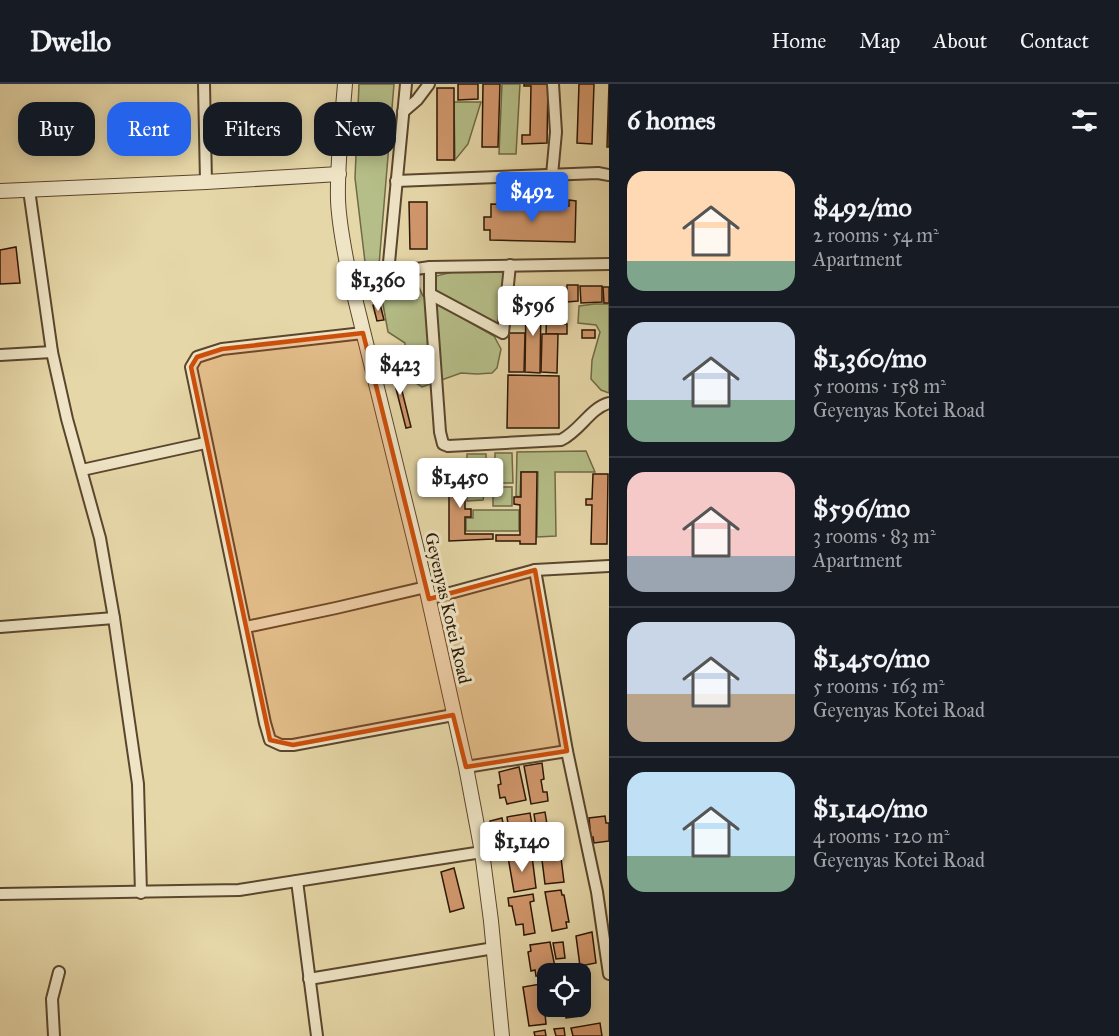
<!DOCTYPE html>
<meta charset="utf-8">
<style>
body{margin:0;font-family:"IM FELL Great Primer",serif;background:#242831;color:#f1f3f6;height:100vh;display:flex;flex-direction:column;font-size:22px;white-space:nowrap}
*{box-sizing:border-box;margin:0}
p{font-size:20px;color:#9ea1a6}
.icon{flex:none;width:33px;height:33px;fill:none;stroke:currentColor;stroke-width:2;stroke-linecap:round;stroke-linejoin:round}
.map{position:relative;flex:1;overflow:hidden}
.sheet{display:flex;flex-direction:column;background:#171b24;width:510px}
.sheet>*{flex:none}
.banner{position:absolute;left:18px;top:18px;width:501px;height:54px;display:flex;gap:12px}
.controls{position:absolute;left:537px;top:879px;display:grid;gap:12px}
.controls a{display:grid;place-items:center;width:54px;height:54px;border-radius:12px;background:#171b24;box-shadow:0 3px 15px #0003;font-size:30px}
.price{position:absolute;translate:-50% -51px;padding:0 14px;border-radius:6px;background:#fff;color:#222;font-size:20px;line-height:39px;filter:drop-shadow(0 2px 3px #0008)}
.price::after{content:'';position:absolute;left:50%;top:36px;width:18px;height:14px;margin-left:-9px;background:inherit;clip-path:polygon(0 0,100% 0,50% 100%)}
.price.current{background:#2563eb;color:#fff}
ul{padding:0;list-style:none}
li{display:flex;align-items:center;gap:18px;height:150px;padding:0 18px}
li+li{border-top:2px solid #363941}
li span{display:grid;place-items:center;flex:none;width:168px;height:120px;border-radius:18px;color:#555}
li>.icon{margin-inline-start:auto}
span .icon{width:72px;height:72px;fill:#fffc;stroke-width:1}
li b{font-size:26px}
h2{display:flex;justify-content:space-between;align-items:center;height:72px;padding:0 18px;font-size:26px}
.chip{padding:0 21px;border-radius:18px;background:#171b24;box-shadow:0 3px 15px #0003;font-size:21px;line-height:54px}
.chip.current{background:#2563eb;color:#fff}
header{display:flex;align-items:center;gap:36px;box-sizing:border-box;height:84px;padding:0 30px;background:#171b24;border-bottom:2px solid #363941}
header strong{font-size:28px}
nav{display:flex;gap:33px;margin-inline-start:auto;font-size:21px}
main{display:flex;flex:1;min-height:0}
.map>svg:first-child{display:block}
.green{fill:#b5be88;stroke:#706a46;stroke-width:1.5}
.building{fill:#d2986d;stroke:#2b1604;stroke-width:1.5}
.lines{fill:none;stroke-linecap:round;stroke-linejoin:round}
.minor-casing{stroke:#5a462d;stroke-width:14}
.tertiary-casing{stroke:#5a462d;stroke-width:16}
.minor{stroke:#efe5c6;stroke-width:10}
.tertiary{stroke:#efe5c6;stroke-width:14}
.marked{fill:#cc4f0b;fill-opacity:0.2;stroke:#cc4f0b;stroke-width:4.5;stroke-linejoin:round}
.labels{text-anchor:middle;stroke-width:6;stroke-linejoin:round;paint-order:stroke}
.street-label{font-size:18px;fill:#2b1604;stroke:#efe5c6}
</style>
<header>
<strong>Dwello</strong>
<nav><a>Home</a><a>Map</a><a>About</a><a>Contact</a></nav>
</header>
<main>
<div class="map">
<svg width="609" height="952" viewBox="0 0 609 952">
<rect width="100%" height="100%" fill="#e6d7a8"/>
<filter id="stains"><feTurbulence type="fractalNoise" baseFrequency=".00333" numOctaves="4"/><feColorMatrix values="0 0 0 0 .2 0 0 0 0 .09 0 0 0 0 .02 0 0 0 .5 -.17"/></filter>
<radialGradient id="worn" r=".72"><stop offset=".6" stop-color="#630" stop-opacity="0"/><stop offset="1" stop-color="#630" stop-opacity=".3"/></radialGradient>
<!-- green -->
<g class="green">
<path d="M359,0h35l-15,181 -9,1 -5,-4 -10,-84z"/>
<path d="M502,0h18l-4,70h-17z"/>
<path d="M454,18h27l-13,42 -13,16z"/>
<path d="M469,184l35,4 -5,48 -4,5 -61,-34 2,-15z"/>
<path d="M410,198c9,1 9,6 13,14l71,40 7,13 -4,19 -5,5 -15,1 -16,-1 -39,14 -17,-11v-33l-17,-11 -6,-33v-15z"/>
<path d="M594,220h15v89l-8,-3 -10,-11 1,-19 8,-28 -4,-7 -18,-2 1,-17z"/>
<path d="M586,367l9,21h-40l1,64 -19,1 1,-65h-17l-1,25 -4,-1 1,-44z"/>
<path d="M495,369h17l1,30h-18z"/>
<path d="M467,370h19v23l-3,4 -16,1z"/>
<path d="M467,400h19l-3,16 -16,1z"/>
<rect x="493" y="403" width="19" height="19"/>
<path d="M473,426h46v21h-53v-13h7z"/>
</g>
<!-- building -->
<g class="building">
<path d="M458,0h20v15l-20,1z"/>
<path d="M483,0h17l-2,63h-16z"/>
<path d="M524,0h24l-1,59 -25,1v-9h8l1,-49h-7z"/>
<path d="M579,0h15l-2,60 -15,-1z"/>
<path d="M609,0v63h-2z"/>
<rect x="437" y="4" width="17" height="72"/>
<path d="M569,116l7,1 -1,41 -85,-2v-10h-6v-13h7v-13l78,2z"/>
<path d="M409,118h18v47h-17z"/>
<path d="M16,163l4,36 -20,1v-34z"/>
<path d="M567,201h11v16l-11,1z"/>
<path d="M580,202h22v16l-21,1z"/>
<path d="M603,203h6v16h-5z"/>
<path d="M377,205l3,11 -7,2 -2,-11z"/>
<rect x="524" y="205" width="37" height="11"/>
<path d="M526,217h15l-1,72 -15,-1z"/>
<path d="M380,220l4,16 -7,1 -4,-16z"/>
<path d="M547,221h16v19h4v10h-21z"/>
<rect x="582" y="246" width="13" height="8"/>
<path d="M509,249h16l-1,39h-15z"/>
<path d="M542,250h16l-1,39 -16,-1z"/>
<path d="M395,279l16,64 -5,1 -16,-63z"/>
<path d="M508,291l51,1v52h-52z"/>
<path d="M444,386l1,18 -21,1 -1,-17z"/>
<path d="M449,386h16v39h6v8h-6v17h28v5l-44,2z"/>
<path d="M521,388h16l-1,72h-16v-3h-24v-6h24v-30l-6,-1v-7h7z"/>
<path d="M593,390h15l-1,70h-16l1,-39h-6v-6h6z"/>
<path d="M542,679l2,16 -3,1 2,12h4l1,9 -17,3 -7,-38z"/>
<path d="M519,683l7,33 -19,4 -2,-7 -5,1 -2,-13 3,-1 -2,-12z"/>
<path d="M545,728l5,31 -11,2 -5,-31z"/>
<path d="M530,729l2,12 -6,1 1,3h5l3,18 -23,3 -5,-33z"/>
<path d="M605,732l1,7h3v18l-15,2 -1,-6 -2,1 -2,-20z"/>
<path d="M502,734l5,25 -12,3 -5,-25z"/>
<path d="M560,766l4,32 -19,2 -4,-32z"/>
<path d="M530,770v2h2l4,32 -22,4 -6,-35z"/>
<path d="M454,784l10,40 -14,4 -9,-40z"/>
<path d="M561,806l1,5h2l5,27h-3l1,6 -15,3 -7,-39z"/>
<path d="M533,810l1,7 -4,1 5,31 -11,2 -1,-11 -7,1 -4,-19h-3l-1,-8z"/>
<path d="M592,848l4,31 -16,3 -4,-30z"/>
<path d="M550,858l6,30 -20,4 -1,-6 -4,1 -3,-19 3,-1 -1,-6z"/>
<path d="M563,858l2,16 -9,1 -3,-16z"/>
<path d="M540,900l2,11h2l3,18h-2l1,11 -17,2 -6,-39z"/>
<path d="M564,922h16l1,10 -15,2z"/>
<path d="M600,939l2,13h-29l-2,-8z"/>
<path d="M564,944l1,8h-9l-2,-7z"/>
<path d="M545,946l1,6h-11l-1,-4z"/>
</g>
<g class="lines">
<!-- minor casing -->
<g class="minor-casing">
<g id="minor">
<path d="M204,0l2,98"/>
<path d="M403,28l14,-12 12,-16"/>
<path d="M552,91l4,-43 -3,-48"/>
<path d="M396,97l202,-8 11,2"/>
<path d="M29,106l23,162 15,67 33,119 14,80 24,166 3,109"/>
<path d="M430,183v27l10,138 3,12 5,2 113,-6c19,-9 29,-32 48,-37"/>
<path d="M388,189l18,-189"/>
<path d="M349,190l39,-1 42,-6 179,-3"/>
<path d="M430,210l73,39 7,-68"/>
<path d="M363,249l-141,16 -25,8 -6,10 74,356 5,17 11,5h12l160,-30"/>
<path d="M0,271l52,-3"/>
<path d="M82,386l123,-27"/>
<path d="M535,486l32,181 30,141 12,82"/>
<path d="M428,515l107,-29 74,-4"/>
<path d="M0,543l114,-9"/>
<path d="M246,543l90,-19 90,-21"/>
<path d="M466,683l101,-16"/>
<path d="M297,797l20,155"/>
<path d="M0,810l239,-4 243,-38"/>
<path d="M309,895l185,-31"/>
<path d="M54,952l-2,-37 7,-27"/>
</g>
</g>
<!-- tertiary casing -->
<g class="tertiary-casing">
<g id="tertiary">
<path d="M345,0c-3,38 -8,78 -7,116 1,25 6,49 11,74l77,313 40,180 16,85 9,69 11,115"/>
<path d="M0,107l206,-9 133,-8"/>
</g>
</g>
<!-- minor -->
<use href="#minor" class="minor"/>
<!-- tertiary -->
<use href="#tertiary" class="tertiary"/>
</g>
<!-- marked area -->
<path class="marked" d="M363,249l66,266 106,-29 32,181 -101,16 -13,-52 -160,30 -23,-5 -79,-373 6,-10 25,-8z"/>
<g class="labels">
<!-- street labels -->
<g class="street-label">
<text transform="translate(448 524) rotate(77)" y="6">Geyenyas Kotei Road</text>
</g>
</g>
<rect width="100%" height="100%" filter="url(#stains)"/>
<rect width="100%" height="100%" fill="url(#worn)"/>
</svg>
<div class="controls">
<a><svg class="icon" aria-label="locate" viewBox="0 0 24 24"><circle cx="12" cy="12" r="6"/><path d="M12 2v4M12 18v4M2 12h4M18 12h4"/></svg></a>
</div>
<b class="price current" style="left:532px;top:139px">$492</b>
<b class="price" style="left:378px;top:228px">$1,360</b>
<b class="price" style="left:533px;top:253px">$596</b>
<b class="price" style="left:400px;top:312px">$423</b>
<b class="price" style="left:460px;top:425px">$1,450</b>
<b class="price" style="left:522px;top:789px">$1,140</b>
<div class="banner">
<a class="chip">Buy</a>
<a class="chip current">Rent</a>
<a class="chip">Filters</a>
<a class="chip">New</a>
</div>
</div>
<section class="sheet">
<h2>6 homes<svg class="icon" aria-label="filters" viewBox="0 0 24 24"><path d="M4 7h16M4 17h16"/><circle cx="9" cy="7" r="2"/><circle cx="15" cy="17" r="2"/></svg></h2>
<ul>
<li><span style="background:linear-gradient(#ffd9b3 75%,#7fa58c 0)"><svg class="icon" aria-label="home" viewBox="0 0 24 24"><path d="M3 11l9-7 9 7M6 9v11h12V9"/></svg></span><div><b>$492/mo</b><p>2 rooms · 54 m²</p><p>Apartment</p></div></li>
<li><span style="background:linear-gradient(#c9d6e8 65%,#7fa58c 0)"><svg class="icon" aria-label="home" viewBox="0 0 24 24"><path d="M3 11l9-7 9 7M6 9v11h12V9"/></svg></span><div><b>$1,360/mo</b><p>5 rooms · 158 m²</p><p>Geyenyas Kotei Road</p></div></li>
<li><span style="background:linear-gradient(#f6c9c9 70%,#9aa5b1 0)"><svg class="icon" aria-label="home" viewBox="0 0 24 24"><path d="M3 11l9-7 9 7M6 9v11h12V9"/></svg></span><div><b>$596/mo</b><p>3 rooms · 83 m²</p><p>Apartment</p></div></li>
<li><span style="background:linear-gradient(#c9d6e8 60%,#b9a48a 0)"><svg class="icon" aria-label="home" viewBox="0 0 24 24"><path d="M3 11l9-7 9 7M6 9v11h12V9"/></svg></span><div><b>$1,450/mo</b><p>5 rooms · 163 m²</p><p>Geyenyas Kotei Road</p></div></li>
<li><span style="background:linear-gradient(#bfe0f5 70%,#7fa58c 0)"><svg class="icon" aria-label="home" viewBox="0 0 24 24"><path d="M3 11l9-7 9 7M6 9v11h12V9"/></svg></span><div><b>$1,140/mo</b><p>4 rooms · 120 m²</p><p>Geyenyas Kotei Road</p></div></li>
</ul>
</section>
</main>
